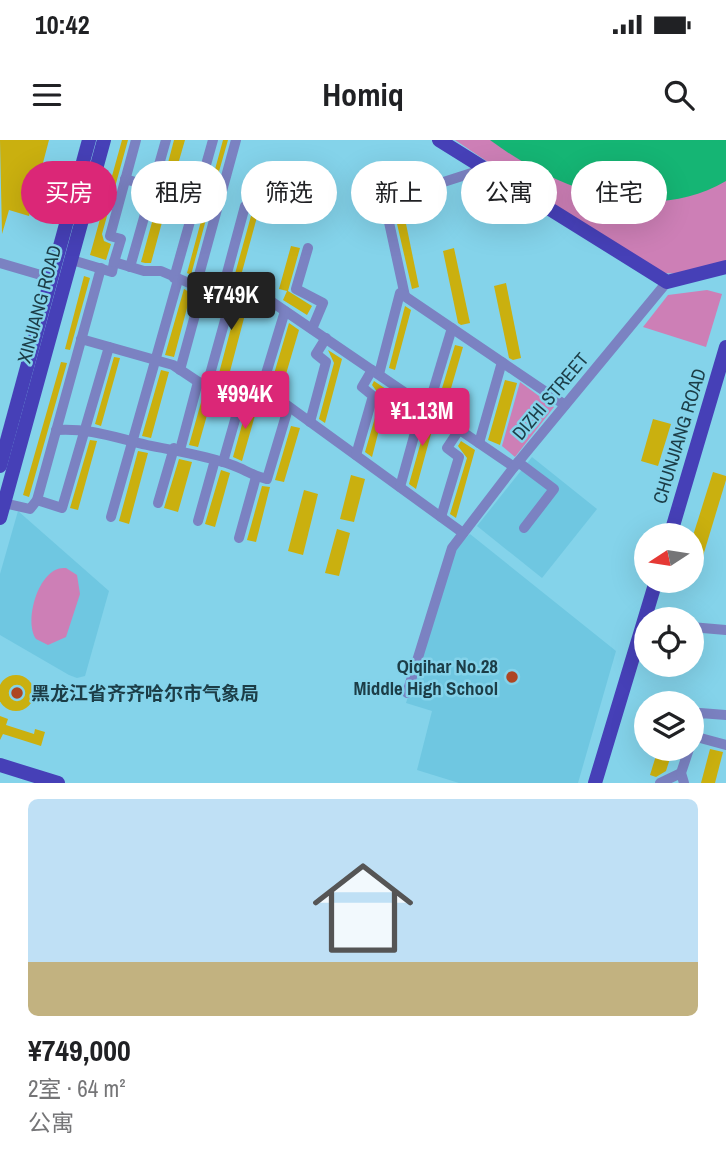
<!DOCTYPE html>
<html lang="zh">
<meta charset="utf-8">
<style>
body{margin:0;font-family:"Archivo Narrow","Noto Sans SC",sans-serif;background:#f2f2f2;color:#202124;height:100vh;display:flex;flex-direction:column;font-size:26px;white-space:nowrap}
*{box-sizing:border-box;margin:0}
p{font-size:23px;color:#757577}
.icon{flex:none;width:38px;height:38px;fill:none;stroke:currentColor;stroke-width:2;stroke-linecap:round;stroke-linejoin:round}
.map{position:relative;height:643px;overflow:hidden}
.sheet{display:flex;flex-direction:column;background:#fff;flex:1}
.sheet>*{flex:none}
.top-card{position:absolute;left:21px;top:21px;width:684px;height:63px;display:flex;gap:14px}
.needle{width:46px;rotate:258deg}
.buttons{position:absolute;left:634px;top:383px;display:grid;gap:14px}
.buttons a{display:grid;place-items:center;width:70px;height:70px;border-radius:50%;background:#fff;box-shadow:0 7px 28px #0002;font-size:35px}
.price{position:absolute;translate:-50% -60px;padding:0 16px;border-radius:7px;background:#db2777;color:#fff;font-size:23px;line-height:46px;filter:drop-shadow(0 2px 4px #0008)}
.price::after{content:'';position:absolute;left:50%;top:42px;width:21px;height:16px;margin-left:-10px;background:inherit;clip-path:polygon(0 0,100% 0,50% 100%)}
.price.current{background:#222;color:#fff}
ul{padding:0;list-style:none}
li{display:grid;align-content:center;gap:14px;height:371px;padding:0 28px}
li span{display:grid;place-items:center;height:217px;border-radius:10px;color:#555}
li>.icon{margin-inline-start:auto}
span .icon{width:126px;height:126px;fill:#fffc;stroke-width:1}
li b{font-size:30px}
.tag{padding:0 24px;border-radius:32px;background:#fff;box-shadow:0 7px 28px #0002;font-size:24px;line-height:63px}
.tag.current{background:#db2777;color:#fff}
.status{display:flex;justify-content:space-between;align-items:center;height:49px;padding:0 35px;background:#fff;direction:ltr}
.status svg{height:19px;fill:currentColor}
header{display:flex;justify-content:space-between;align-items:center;height:91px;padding:0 28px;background:#fff;font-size:32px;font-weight:700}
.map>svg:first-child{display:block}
.built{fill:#6fc7e1}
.green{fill:#cd7fb6}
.water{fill:#15b574}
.building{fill:#cab00f}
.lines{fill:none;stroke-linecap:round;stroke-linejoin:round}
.minor{stroke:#7b82c2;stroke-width:10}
.major{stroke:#4640b7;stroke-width:14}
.poi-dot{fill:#ae4623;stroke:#84d3ea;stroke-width:2.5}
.labels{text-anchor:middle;stroke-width:5;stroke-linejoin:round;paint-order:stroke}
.street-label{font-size:19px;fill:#1c3d47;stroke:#84d3ea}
.poi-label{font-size:19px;font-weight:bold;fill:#1c3d47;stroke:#84d3ea;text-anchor:end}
</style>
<div class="status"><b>10:42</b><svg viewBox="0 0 49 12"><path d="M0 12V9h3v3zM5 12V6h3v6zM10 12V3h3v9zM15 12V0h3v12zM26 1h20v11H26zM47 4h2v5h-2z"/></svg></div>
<header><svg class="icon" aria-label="menu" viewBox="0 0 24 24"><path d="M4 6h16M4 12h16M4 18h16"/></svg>Homiq<svg class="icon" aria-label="search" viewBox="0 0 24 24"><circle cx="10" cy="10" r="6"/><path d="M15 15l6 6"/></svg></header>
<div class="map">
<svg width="726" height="643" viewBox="0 0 726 643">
<rect width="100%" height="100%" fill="#84d3ea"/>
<!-- built -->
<g class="built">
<path d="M532,317l65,52 -55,69 -65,-52z"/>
<path d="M18,371l91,80 -24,85 -8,2 -8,-3 -69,-40v-61z"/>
<path d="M470,394l146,117 -38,132h-119l-42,-13 15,-59 -26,-8 47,-153z"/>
</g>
<!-- green -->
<g class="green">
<path d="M455,0h271v123l-35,11 -37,-1z"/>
<path d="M707,150l15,4 -16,53 -63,-20 25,-32z"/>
<path d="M520,242l34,25 -39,50 -13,-11z"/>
<path d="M66,428l11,7 3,19 -14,43 -18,8 -12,-6c-13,-18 3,-74 30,-71z"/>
</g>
<!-- water -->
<path class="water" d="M490,0h236v41c-77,45 -170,8 -236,-41z"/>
<!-- building -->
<g class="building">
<path d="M0,0h49l-20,76 -20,-6 -7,24z"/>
<path d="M122,0h6l-26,94 2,7 7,3 -5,16 -16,-5z"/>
<path d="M174,0h11l-13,45 -9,-3z"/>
<path d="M223,0h5l-16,56 -4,-1z"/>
<path d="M159,57l9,3 -17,63h-6l-4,-1z"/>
<path d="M204,70l4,2 -17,63 -4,-2z"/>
<path d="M399,72l5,2 15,73 -7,2 -17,-74z"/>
<path d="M251,76l6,1 -18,66 -6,-2z"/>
<path d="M291,106l9,2 -12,43 24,15 -5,9 -24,-15 4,-9 -8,-2z"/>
<path d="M454,108l16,75 -9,2 -3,-2 -15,-72z"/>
<path d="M84,136l6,2 -20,72 -5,-1z"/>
<path d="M506,143l15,75 -8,2 -4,-2 -15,-72z"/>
<path d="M184,149l7,4 -17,64 -9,-2z"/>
<path d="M212,154l36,9 -20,76 -10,-2 18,-68 -26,-9z"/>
<path d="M405,166l6,4 -16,60 -6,-2z"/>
<path d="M289,183l10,7 -18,61 -10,-7z"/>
<path d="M455,205l8,2 -18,62 -8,-4z"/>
<path d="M328,210l14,9 -17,64 -6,-4 15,-56z"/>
<path d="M114,217l6,1 -19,68 -6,-2z"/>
<path d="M61,222l6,1 -38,134 -6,-2z"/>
<path d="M161,230l8,2 -18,66 -9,-2z"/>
<path d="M505,240l12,3 -17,62 -12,-5z"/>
<path d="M374,241l15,10 -17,66 -7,-5 16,-55 -9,-12z"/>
<path d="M204,252l9,2 -15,53 -9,-2z"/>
<path d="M248,263l10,2 -16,56 -9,-4z"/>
<path d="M420,272l14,11 -18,66 -7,-5 15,-53 -8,-13z"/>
<path d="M653,279l18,5 -13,42 -17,-5z"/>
<path d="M291,286l9,2 -16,54 -9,-2z"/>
<path d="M90,300l7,1 -19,69 -8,-2z"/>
<path d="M461,301l14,9 -19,68 -6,-4 17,-56 -9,-12z"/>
<path d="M138,311l10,2 -19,71 -10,-3z"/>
<path d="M179,319l13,3 -14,50 -14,-4z"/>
<path d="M221,330l9,3 -15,54 -10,-3z"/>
<path d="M713,332l13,4v4l-23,76 -12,-4v-10z"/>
<path d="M351,335l14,4 -11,43 -14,-3z"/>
<path d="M262,346l8,1 -14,55 -9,-2z"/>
<path d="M304,350l14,4 -15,61 -15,-4z"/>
<path d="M337,389l13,4 -11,43 -14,-3z"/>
<circle cx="16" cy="553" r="18"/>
<path d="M0,576l8,3 -2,6 28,9 1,-5 10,3 -4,14 -38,-12 -3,6z"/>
<path d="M658,609h15l-7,22 -10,6 -6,-2z"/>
<path d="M710,609l13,3 -8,31h-14z"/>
</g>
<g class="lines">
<!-- minor -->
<g class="minor">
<path d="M125,39l92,27"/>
<path d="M400,56l-13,17 18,83"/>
<path d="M363,68l14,-12h23l84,-27"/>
<path d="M308,108l-12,41 27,14 -11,26"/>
<path d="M72,120l40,12 2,-10 30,9h17l35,15 14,-1 59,15 245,167"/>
<path d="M114,122l7,-23 -11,-3 26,-96"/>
<path d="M0,123l51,15"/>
<path d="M130,127l36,-127"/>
<path d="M174,138l39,-138"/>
<path d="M203,145l-5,19 29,9 -20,72"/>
<path d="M196,146l40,-146"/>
<path d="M223,148l22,-82"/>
<path d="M285,171l-23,76 201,146"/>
<path d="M180,230l18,-66"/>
<path d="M379,234l21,-81 165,112"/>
<path d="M428,268l24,-80"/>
<path d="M310,282l16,-60 -10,-8 10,-16"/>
<path d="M56,290c35,-2 57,7 91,15 28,6 57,10 85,20 12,4 21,11 35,14l20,-67 -20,-16 -67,-13 -27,-18 -92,-26"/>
<path d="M479,303l23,-81"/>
<path d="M180,310l18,-68"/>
<path d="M356,315l17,-59 -11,-9 10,-17"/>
<path d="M223,322l20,-70"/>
<path d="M518,322l36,27 -30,39"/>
<path d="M400,347l16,-58 -11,-9 13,-19"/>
<path d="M37,360l25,8 47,-161"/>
<path d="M4,363l26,6 7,-9 64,-232"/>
<path d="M158,363l16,-55"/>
<path d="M111,377l67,-237"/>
<path d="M441,377l18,-60 -12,-9 12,-18"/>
<path d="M198,381l17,-61"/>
<path d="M239,398l17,-61"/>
<path d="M646,474l20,6"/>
<path d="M691,487l35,3"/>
<path d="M407,553l45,-145 62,-81 153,-185"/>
<path d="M693,596l33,9"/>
<path d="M691,601l9,-28 26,2"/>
<path d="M660,643l21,-10"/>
<path d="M684,643l-3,-10 8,-24"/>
</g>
<!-- major -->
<g class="major">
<path d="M439,0l228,142 59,-15"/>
<path d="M0,326l89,-326"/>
<path d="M0,378l104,-378"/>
<path d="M670,396l56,-189"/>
<path d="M0,625l58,18"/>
<path d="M595,643l61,-202"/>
</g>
</g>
<!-- markers -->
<g class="poi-dot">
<circle cx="512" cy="537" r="7"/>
<circle cx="17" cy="553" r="7"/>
</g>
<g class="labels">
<!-- street labels -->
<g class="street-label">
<text transform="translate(39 164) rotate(-75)" y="7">XINJIANG ROAD</text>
<text transform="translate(550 256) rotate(-50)" y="7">DIZHI STREET</text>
<text transform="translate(679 296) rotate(-73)" y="7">CHUNJIANG ROAD</text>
</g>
<!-- poi labels -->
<g class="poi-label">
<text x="498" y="533">Qiqihar No.28<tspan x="498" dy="22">Middle High School</tspan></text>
<text x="31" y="560" text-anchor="start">黑龙江省齐齐哈尔市气象局</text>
</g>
</g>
</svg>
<div class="buttons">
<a><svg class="needle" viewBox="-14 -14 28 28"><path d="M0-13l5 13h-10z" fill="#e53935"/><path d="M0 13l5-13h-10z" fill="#757577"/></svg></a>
<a><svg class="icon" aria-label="locate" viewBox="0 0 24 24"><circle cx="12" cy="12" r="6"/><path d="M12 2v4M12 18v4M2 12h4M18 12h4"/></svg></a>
<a><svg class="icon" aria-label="layers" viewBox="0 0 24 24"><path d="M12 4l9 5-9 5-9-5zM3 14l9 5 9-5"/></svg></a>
</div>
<b class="price current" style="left:231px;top:192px">¥749K</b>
<b class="price" style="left:245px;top:291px">¥994K</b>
<b class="price" style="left:422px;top:308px">¥1.13M</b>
<div class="top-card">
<a class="tag current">买房</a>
<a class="tag">租房</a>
<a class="tag">筛选</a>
<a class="tag">新上</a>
<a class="tag">公寓</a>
<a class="tag">住宅</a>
</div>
</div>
<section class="sheet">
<ul>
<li><span style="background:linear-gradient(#bfe0f5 75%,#c2b280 0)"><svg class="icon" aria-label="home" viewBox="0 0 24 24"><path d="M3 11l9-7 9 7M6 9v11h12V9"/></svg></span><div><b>¥749,000</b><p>2室 · 64 m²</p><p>公寓</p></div></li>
</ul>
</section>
